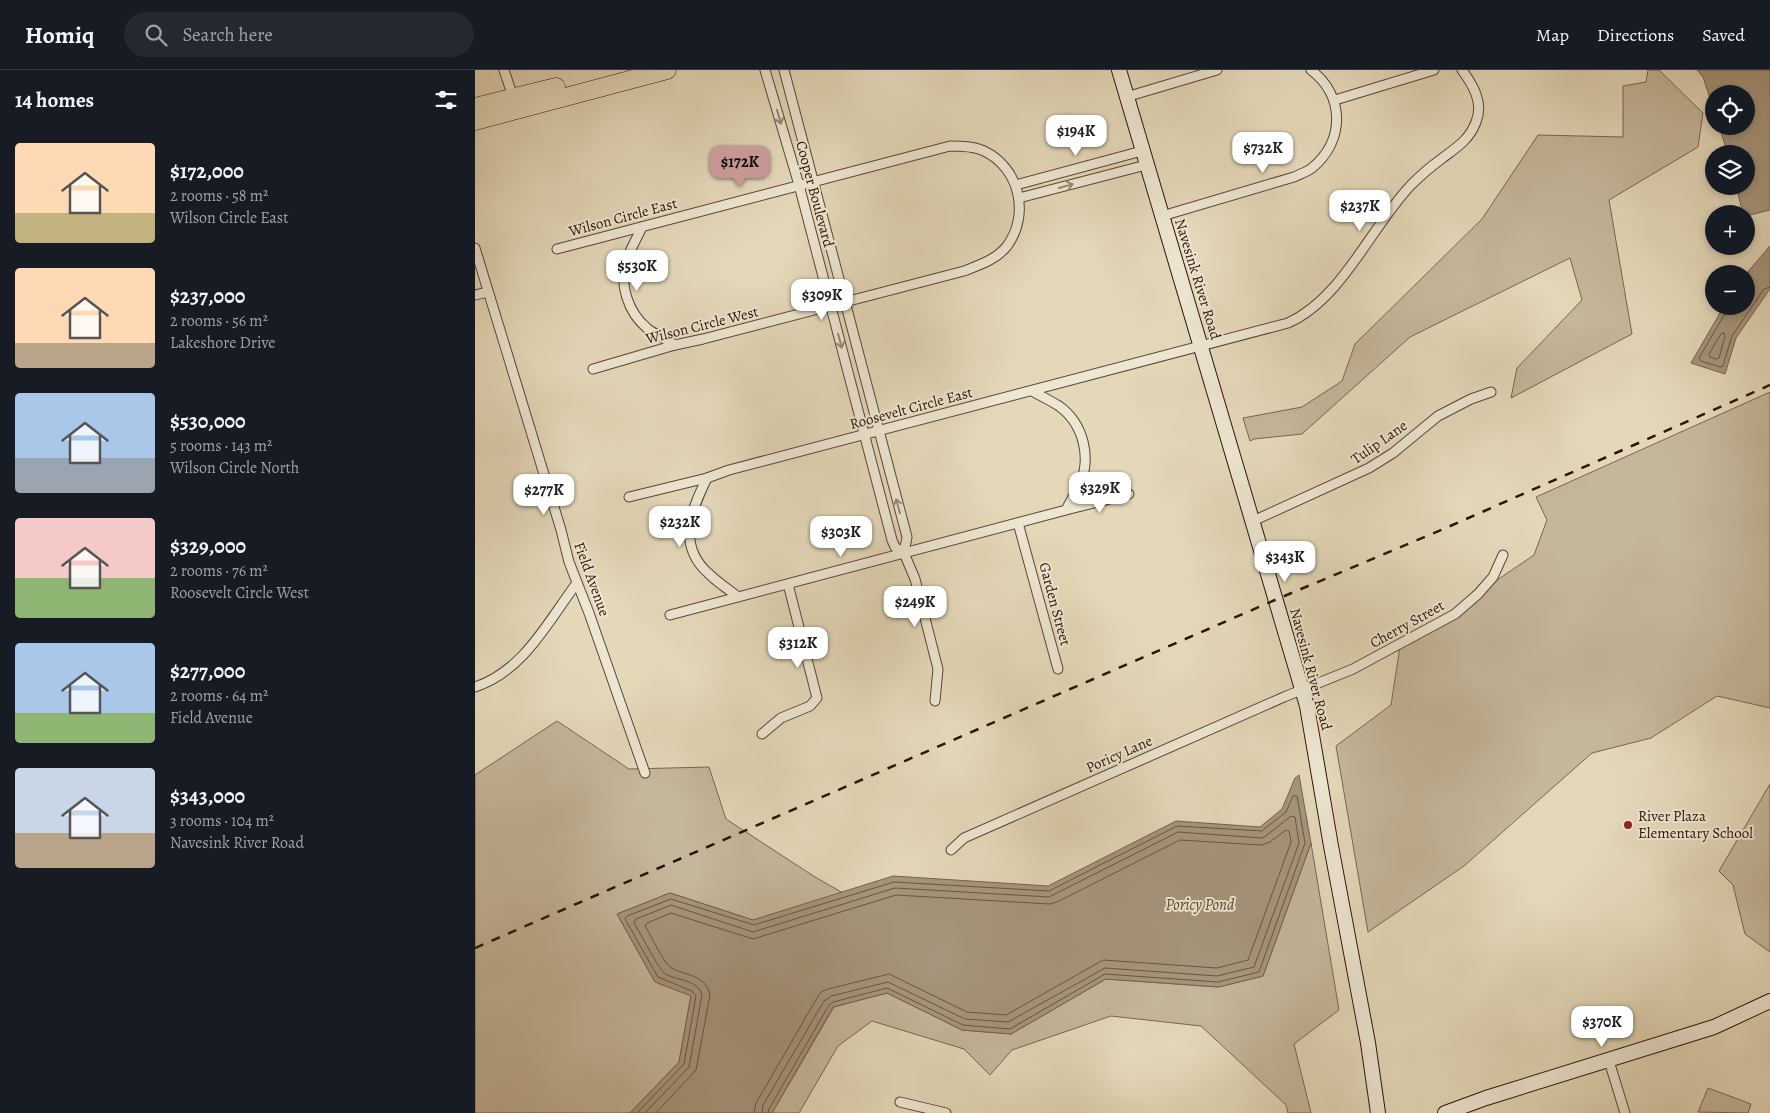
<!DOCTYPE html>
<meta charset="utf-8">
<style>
body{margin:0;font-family:Alegreya,serif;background:#242831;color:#f1f3f6;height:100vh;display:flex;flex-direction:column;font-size:19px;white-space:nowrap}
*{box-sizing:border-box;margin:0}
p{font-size:16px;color:#9ea1a6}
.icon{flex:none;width:28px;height:28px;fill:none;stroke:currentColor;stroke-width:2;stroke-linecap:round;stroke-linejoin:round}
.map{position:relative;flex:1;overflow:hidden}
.details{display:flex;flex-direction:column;background:#171b24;width:475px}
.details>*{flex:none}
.controls{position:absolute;left:1230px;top:15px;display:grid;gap:10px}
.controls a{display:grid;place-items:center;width:50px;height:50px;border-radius:50%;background:#171b24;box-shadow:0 2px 8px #0003;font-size:25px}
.price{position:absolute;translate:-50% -42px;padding:0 11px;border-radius:10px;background:#fff;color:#222;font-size:16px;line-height:32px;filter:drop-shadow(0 1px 2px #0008)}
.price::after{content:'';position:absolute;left:50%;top:30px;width:15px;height:11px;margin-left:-8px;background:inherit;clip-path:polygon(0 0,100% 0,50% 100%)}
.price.active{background:#c59692;color:#111}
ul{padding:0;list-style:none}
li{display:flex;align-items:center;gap:15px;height:125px;padding:0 15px}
li span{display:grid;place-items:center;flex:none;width:140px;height:100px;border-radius:5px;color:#555}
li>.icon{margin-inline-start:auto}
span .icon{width:60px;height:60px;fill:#fffc;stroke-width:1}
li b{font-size:21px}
h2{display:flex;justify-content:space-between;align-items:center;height:60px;padding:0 15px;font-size:21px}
header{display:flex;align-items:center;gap:30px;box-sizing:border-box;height:70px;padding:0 25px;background:#171b24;border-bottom:1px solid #363941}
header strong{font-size:24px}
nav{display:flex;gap:28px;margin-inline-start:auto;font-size:18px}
.search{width:350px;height:45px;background:#242831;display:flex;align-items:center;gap:12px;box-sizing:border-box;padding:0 18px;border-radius:28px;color:#9ea1a6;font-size:19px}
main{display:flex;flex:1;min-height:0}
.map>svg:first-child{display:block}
.green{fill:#c5b79b;stroke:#796550}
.water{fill:#a6957c;stroke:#76614d}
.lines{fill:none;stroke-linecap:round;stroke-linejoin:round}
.shore{stroke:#6a5441;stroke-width:1}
.street-casing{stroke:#5b4433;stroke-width:11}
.secondary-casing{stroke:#2d1306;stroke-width:16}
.highway-casing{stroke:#2d1306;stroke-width:19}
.street{stroke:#ede6d2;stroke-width:9}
.secondary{stroke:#ede6d2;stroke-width:14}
.highway{stroke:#e4d8b9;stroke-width:18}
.rail{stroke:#2d1306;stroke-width:2.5;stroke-dasharray:9 9;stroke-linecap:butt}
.oneway{stroke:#978776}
.poi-dot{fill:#8f2418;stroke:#ede6d2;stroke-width:2}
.labels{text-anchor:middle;stroke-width:4;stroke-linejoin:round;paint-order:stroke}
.street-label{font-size:15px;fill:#2d1306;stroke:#ede6d2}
.poi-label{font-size:15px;fill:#2d1306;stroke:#ede6d2;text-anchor:start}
.water-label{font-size:16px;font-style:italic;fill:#5d4735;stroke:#ede6d2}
</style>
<header>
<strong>Homiq</strong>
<div class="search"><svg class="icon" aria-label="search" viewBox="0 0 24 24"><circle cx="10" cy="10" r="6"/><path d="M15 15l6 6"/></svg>Search here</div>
<nav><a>Map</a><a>Directions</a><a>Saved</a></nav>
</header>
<main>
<section class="details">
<h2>14 homes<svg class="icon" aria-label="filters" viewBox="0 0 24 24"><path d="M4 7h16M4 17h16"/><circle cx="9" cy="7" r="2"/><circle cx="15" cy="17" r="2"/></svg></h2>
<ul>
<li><span style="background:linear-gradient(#ffd9b3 70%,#c2b280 0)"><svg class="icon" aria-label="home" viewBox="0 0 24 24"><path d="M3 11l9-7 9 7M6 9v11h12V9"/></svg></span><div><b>$172,000</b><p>2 rooms · 58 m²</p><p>Wilson Circle East</p></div></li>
<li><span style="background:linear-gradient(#ffd9b3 75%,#b9a48a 0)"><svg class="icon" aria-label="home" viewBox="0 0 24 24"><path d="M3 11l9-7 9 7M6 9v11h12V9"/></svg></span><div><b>$237,000</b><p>2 rooms · 56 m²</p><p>Lakeshore Drive</p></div></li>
<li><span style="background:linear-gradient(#a9c7e8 65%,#9aa5b1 0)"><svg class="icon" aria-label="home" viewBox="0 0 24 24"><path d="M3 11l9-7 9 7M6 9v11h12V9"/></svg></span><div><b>$530,000</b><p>5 rooms · 143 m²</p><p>Wilson Circle North</p></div></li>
<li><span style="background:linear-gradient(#f6c9c9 60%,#8fb573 0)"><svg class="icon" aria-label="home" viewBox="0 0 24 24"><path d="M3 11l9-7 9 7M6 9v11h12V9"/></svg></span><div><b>$329,000</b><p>2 rooms · 76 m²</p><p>Roosevelt Circle West</p></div></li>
<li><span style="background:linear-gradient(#a9c7e8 70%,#8fb573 0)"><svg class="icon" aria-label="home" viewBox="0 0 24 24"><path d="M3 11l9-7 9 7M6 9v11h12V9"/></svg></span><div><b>$277,000</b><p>2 rooms · 64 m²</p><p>Field Avenue</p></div></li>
<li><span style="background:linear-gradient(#c9d6e8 65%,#b9a48a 0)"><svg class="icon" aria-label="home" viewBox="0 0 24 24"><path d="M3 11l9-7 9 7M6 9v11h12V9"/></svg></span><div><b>$343,000</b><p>3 rooms · 104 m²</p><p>Navesink River Road</p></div></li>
</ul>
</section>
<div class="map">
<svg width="1295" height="1043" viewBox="0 0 1295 1043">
<rect width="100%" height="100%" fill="#e4d8b9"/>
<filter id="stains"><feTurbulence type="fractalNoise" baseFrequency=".004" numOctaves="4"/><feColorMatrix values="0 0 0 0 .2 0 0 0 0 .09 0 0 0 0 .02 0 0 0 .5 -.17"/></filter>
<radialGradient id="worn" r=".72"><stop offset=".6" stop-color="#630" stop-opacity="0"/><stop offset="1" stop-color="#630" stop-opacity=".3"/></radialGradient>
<!-- green -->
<g class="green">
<path d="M1173,0h11l44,43 -5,34 -89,53 23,134 -121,64 6,-30 65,-68 -12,-42 -160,79 -108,97 -48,5 -4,2 -7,-23 59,-11 40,-26 13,-37 127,-125 56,-84 85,2v-51l23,-4z"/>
<path d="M1295,322v316l-53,-12 -66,42 -59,15 -128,113 -96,66 -32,-186 55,-41 9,-59 134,-91 13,-35 -11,-23z"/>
<path d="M82,651l72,48 80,-2 17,52 89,58 28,16 -90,27 -83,-27 -53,21 38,68 36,13 -12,67 -49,51h-155v-338z"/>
<path d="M1295,714v168l-25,-18 -12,-49 -14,-14z"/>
<path d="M836,773l28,167 -45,34 17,69h-23l-2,-8 -85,-79 -90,-10 -99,34 -22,25 -26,-26 -92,-28 -34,25 -39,67h-27l62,-106 53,-14 75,37 49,4 95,-55 112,8 45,-11z"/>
<path d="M1233,1018l43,16 -3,9 -50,-1z"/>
</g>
<!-- water -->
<g class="water">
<path d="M1222,0h73v140l-24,6v-2h-3l-7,-28h10v-32h-18l-9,-28h27v-32h-32v16l-11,-33z"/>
<path d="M1295,176v43l-34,49 -11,36 -34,-11 33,-57h22v-32z"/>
<path d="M824,705l12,68 -48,133 -44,11 -113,-8 -95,55 -49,-4 -75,-37 -54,14 -61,106h-142l49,-51 12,-66 -36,-14 -38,-68 53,-21 83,27 140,-44 155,10 128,-65 84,6 22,-18 13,-31z"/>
</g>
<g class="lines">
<!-- shore -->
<g class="shore">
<path d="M1253,236l-1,4 -28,48 2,3 19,6 3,-1 9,-30 32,-47 6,-2"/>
<path d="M1249,263l1,3 -6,22 -3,1 -6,-2 -1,-3 12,-20z"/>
<path d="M162,1043l47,-49 12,-68 -4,-5 -34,-14 -33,-58 2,-3 44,-17 83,26 140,-43 155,9 128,-65 85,5 24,-19 7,-16h4l8,47 -46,129 -41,10 -113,-8 -95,55 -47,-4 -76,-37 -54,14 -4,3 -60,104 -1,4"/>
<path d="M170,1043l44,-46 13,-72c-4,-16 -26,-14 -38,-22 -5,-4 -25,-42 -30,-50l2,-4 35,-14 82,27 142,-44 154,9 129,-65 84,6 5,-3 24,-19 4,1 4,26 -45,124 -37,9 -112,-8 -97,54 -43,-3 -77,-37 -57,14 -7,5 -61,104 -1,8"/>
<path d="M181,1043l40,-43 14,-75c-4,-21 -26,-19 -40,-28 -6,-4 -20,-33 -25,-41l2,-3 24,-10 82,26 143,-44 154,9 7,-2 123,-62 81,5 9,-3 16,-12 3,1 2,11 -43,118 -31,8 -114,-8 -97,55 -39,-3 -78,-38 -61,15 -7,3 -4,6 -61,105 -2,10"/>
</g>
<!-- street casing -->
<g class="street-casing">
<g id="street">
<path d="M29,0l9,27"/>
<path d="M290,0l34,115 93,355 3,7 9,6"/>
<path d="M309,0l123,467 -3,16 11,26 23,90 -3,32"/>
<path d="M651,27l91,-27"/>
<path d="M860,30l99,-30"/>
<path d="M541,115l126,-34"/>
<path d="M544,128l127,-33"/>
<path d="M687,146l132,-39c6,-3 13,-5 18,-9 33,-27 33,-72 -1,-98"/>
<path d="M167,157c-5,11 -11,21 -15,32 -9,24 1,54 21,70 8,6 18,10 27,16"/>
<path d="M0,178l86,282 8,32 20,51 56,160"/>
<path d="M82,179l393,-103c11,0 24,0 34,5 36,17 46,64 23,95 -11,14 -28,19 -43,25l-261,68 -28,6 -82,24"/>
<path d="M0,225l13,-3"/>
<path d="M232,408c-15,31 -31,66 1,95 9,9 20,16 30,24"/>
<path d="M154,427l78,-19 22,-8 559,-147c54,-24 83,-96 123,-138 9,-9 18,-17 29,-25 14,-11 29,-19 36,-38 8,-19 -3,-37 -14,-52"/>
<path d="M591,440l63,-16"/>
<path d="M778,451l116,-53 24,-15 45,-37 33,-17 20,-7"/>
<path d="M543,453l40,146"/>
<path d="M195,545l396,-105c4,-8 9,-16 13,-24 13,-27 5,-62 -20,-80 -8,-5 -18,-10 -27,-15"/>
<path d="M0,617c49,-16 73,-66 102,-104"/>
<path d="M287,664l19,-16 29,-12 7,-8 -29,-114"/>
<path d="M476,780l13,-12 320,-141 69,-28 102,-55 23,-20 15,-17 10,-22"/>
<path d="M1134,991l16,52"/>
<path d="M425,1032l46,11"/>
</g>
</g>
<!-- secondary casing -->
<g class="secondary-casing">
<g id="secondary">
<path d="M644,0l188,636 24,140 37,197 10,70"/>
<path d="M970,1043l41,-15 228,-71 56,-26"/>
</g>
</g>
<!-- highway casing -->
<g class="highway-casing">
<g id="highway">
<path d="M0,37l81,-20"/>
<path d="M0,51l192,-51"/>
</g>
</g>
<!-- street -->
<use href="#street" class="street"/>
<!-- secondary -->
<use href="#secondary" class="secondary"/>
<!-- highway -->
<use href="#highway" class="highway"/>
<!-- rail -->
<path class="rail" d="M0,878l800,-348 173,-73 322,-142"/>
</g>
<!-- one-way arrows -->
<defs><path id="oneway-shaft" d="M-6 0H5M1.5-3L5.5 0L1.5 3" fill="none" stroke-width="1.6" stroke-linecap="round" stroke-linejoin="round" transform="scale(1.25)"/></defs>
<g class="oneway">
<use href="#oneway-shaft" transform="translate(304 47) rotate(74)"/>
<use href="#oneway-shaft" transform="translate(591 116) rotate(-15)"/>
<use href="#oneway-shaft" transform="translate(365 271) rotate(75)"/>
<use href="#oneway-shaft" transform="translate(423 436) rotate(-105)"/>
</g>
<!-- markers -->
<circle class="poi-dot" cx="1153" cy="755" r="5"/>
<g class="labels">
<!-- street labels -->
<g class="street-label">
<text transform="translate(340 124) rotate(75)" y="5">Cooper Boulevard</text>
<text transform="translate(148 147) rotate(-15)" y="5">Wilson Circle East</text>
<text transform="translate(723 209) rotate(73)" y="5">Navesink River Road</text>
<text transform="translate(227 255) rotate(-14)" y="5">Wilson Circle West</text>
<text transform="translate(436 338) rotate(-15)" y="5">Roosevelt Circle East</text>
<text transform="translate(904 372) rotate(-35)" y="5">Tulip Lane</text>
<text transform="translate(117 509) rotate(70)" y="5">Field Avenue</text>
<text transform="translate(580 534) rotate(75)" y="5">Garden Street</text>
<text transform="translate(932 554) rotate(-29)" y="5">Cherry Street</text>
<text transform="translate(836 599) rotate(75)" y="5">Navesink River Road</text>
<text transform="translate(644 684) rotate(-24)" y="5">Poricy Lane</text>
</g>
<!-- poi labels -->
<g class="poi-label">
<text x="1163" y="751">River Plaza<tspan x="1163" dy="17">Elementary School</tspan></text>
</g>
<!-- water labels -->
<g class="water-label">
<text x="725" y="840">Poricy Pond</text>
</g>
</g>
<rect width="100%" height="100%" filter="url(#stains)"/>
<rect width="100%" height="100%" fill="url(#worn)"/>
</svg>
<div class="controls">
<a><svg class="icon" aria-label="locate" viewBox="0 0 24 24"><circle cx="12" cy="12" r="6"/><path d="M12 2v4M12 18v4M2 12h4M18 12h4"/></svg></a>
<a><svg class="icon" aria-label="layers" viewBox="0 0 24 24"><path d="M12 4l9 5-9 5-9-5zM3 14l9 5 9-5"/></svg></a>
<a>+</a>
<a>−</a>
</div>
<b class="price" style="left:601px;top:87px">$194K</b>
<b class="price" style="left:788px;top:104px">$732K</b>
<b class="price active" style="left:265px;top:118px">$172K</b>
<b class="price" style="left:885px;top:162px">$237K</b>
<b class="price" style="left:162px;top:222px">$530K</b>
<b class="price" style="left:347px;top:251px">$309K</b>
<b class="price" style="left:625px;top:444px">$329K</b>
<b class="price" style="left:69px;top:446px">$277K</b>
<b class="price" style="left:205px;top:478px">$232K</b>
<b class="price" style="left:366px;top:488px">$303K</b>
<b class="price" style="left:810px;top:513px">$343K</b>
<b class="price" style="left:440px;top:558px">$249K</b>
<b class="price" style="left:323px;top:599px">$312K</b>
<b class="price" style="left:1127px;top:978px">$370K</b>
</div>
</main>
